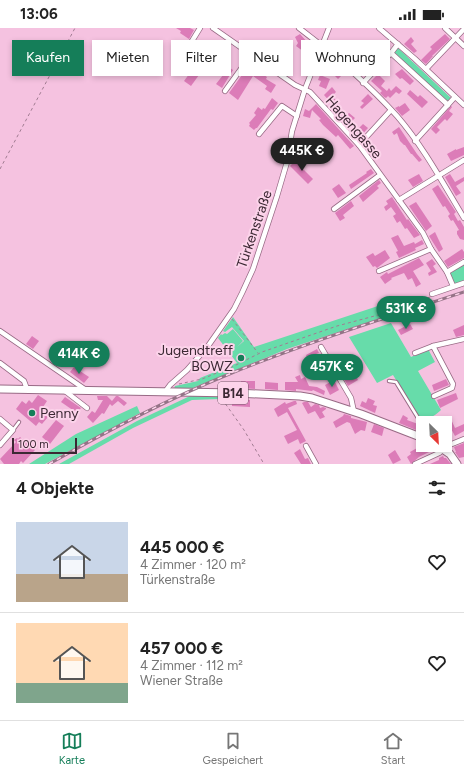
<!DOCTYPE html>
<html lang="de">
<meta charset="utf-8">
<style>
body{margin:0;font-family:Figtree,sans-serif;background:#f6f6f6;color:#222;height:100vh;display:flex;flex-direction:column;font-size:15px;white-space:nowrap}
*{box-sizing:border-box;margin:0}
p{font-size:13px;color:#767676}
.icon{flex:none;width:22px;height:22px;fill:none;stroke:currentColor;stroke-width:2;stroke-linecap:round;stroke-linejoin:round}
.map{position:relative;height:436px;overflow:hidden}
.panel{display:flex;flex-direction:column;background:#fff;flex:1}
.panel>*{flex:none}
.banner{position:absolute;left:12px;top:12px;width:440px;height:36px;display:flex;gap:8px}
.needle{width:26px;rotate:156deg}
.buttons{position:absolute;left:416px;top:388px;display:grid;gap:8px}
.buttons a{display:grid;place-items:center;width:36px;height:36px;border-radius:0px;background:#fff;box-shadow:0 2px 6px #0003;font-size:20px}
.scale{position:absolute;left:12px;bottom:10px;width:65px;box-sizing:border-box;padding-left:4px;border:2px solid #3b2833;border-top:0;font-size:11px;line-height:14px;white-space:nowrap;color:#3b2833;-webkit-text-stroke:3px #fcd3ea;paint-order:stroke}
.price{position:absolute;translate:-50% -34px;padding:0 9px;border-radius:14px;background:#157e59;color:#fff;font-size:13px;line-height:26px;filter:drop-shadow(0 1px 2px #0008)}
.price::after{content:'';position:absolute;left:50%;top:24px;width:12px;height:9px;margin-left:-6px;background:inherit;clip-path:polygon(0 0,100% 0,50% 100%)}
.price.active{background:#222;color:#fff}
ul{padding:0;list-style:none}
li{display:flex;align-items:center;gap:12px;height:100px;padding:0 16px}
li+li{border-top:1px solid #e0e0e0}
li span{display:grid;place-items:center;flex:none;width:112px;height:80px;border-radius:0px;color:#555}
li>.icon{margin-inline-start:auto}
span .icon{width:48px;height:48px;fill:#fffc;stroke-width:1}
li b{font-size:17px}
h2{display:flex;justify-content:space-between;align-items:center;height:48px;padding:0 16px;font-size:17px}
.chip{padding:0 14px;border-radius:0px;background:#fff;box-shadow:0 2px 6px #0003;font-size:14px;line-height:36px}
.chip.active{background:#157e59;color:#fff}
.status{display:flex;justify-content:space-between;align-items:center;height:28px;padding:0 20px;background:#fff;direction:ltr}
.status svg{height:11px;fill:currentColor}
.menu{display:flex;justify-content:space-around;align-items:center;height:56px;border-top:1px solid #e0e0e0;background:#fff;font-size:11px;color:#767676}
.menu a{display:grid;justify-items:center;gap:2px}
.menu .active{color:#157e59}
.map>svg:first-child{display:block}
.green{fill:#67dcaa}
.building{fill:#dc7cb8}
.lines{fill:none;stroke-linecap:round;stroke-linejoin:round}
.service-casing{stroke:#986a85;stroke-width:4.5}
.minor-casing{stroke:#986a85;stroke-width:6}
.primary-casing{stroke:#986a85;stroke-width:9}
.path{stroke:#a17c92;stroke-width:1;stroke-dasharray:3 3;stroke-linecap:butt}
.service{stroke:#fff;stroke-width:2.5}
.minor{stroke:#fff;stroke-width:4.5}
.primary{stroke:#fff;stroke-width:7}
.rail-casing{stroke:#957387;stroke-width:3}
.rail{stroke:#fcd3ea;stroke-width:1.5;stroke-dasharray:4.5;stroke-linecap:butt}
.poi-dot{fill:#157e59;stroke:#fcd3ea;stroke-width:1.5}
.labels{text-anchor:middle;stroke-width:4;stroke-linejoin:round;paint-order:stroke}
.shield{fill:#fcd3ea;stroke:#755b6a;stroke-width:1}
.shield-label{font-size:13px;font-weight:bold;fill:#3b2833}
.street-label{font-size:14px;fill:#3b2833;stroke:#fcd3ea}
.poi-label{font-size:14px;fill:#3b2833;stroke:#fcd3ea;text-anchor:end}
</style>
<div class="status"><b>13:06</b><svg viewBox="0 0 49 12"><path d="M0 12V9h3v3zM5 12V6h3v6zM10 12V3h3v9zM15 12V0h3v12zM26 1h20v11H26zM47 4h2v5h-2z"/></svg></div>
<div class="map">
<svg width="464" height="436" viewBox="0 0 464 436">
<rect width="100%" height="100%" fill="#f5c2e0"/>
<!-- green -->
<g class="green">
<path d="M397,19l54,51 -5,4 -53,-50z"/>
<path d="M464,236v17l-9,3 -6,-11z"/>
<path d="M381,277l6,11 -100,33 -99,41 -14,-1 1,-3 23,-5 2,-3 37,-15 -19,-25 3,-4 1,1 3,-2 2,1 6,-5 10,12 -6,6 7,-6 -12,-14 -7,5 -2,-1 10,-14 21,30z"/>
<path d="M391,295l20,34 17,-8 7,13 -17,9 23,39c-6,6 -15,12 -23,6l-25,-41 -16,8 -28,-46z"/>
<path d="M190,368h28l2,3 -28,1 -59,28 -64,36h-10l78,-43z"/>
<path d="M137,378l3,7 -95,51h-16l47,-30z"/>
</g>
<!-- building -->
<g class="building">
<path d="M176,0h14l4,2 -5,9 -9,-6 1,-2z"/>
<path d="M300,6l9,10 -3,4 7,5 -2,4 -15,-11 2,-3 -3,-6z"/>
<path d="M445,6l5,5 -18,17h1l-7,8 -5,-4 11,-11 -2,-2z"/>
<path d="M411,9l3,4 -3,3 6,7 -3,2 -10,-9z"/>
<path d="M333,12l14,15 4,-4 5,5 -6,7 -22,-18z"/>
<path d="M332,32l12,13 -6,6 -4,-4 1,-1 -8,-9z"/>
<path d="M226,37l7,5 -11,18 -6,-4 7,-9 -2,-2z"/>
<path d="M249,37l18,12 -1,2 10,6 -5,8 -6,-4 2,-3 -14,-10 -15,24 -9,-7z"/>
<path d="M402,41l12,12 -4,4 -8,-7 -2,1 -5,-5z"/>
<path d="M192,42l7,5 -8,11 -7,-5z"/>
<path d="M378,46l7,7 -4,5 6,5 2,-3 2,3 5,-5 6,5 -3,3 -3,-2 -6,6 -2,-2 -2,2 -2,-1 -4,-4 2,-2 -11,-10z"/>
<path d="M320,47l10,4 -4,10 -7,-3 2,-5 -3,-1z"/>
<path d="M332,59l4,5 -4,4 7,7 -2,2 10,10 2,-2 6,5 -8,8 -12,-14 -5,-7 2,-1 -8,-9z"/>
<path d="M410,62l8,7 2,-2 8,7 -6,6 -15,-14z"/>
<path d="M368,66l5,5 -11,10 -2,-2 4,-4 -3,-2z"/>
<path d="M272,70l6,5 -5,7 -2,-1 -14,19h-1l-2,2 -5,-4 1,-2 -1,-1 7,-8 -2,-2 4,-6 4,3 1,-2 2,1z"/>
<path d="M405,75l5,7 -8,6 -7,-8 4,-2v1z"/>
<path d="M316,76l38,42 -4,3 -12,-14 -2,2 -13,-12 -4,-5 2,-1 -9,-9 -2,8 -7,-2 2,-7 4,2z"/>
<path d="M451,78l1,1 -3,4 4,3 -6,7 -2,-2 -8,8 3,3 -4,4 -5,-5z"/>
<path d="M363,96l5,4 -9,10 -5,-5z"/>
<path d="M399,99l18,27 5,6 -3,2 -7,-8h-1l-6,-9h-1l-4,-4 -3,-8 -3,2 -2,-3z"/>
<path d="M464,119v8l-13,6 -4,-7 9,-5v1z"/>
<path d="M306,120l7,7 -7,7 -7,-7z"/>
<path d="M295,133l18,18 -5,5 -18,-18z"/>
<path d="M371,141l3,4 -23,16 -2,-4 18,-12 -1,-1z"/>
<path d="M419,146l4,7 -10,6 -5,-7z"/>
<path d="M450,146l5,8 9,-5v4l-8,5 5,7 -5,3 -11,-19z"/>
<path d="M379,152l2,3 -4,3 2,2 -16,14 -4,-6z"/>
<path d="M339,156l7,9 -8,5 -6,-9z"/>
<path d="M438,157l18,27 -2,2 4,7 2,-1 4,7v13l-4,-1 -3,-5v-3l2,-1 -6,-10 -2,1 -3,-5 2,-2 -5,-8 -2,1 -11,-18z"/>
<path d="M392,169l15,23 1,-1 12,16 -6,3 -7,-10 -2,1 -5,-8 -3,2 -4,-7 3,-2 -5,-7 -5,4 -2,-4 4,-3 -2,-3z"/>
<path d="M351,173l3,5 -11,9 2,3 -5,3 -5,-8z"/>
<path d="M416,174l16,24 -6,5 -17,-25z"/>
<path d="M435,204l8,17 -4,3 -10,-16z"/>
<path d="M398,207l6,11 10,-4 1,2 7,-4 2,4 -9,4 1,2 -17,8 -3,-6 2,-1 -7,-13z"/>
<path d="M462,221l2,3v6l-16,9 -4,-6z"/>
<path d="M385,222l5,8 -13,10 -2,-2 -2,1 -7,-10 7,-4 2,3z"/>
<path d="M419,230l5,7 -11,6 8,13 -5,3 -4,-9 -4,2 -4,-7 -13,5 1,1 -7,5 -5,-7 7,-5 1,2z"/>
<path d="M432,231l4,5 -3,2 4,6 -8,4 -1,-3 3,-2 -5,-8z"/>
<path d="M410,296l3,5 -12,6 -3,-5z"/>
<path d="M464,297v10l-8,2 -3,-7z"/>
<path d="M32,308l7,5 -6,8 -7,-5z"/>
<path d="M317,321l2,4 -3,1 2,4 -9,4 -3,-7z"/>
<path d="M342,330l3,7 -2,1 7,14 6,-4 2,4 -10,6 -14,-24z"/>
<path d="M74,339l15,10 -5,6 -14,-11z"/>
<path d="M300,347l1,4 4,-2 4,9 8,1 8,4 -1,4 -11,-5 -1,1 -16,-2v2l-11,-1v-8h13l-3,-5z"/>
<path d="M446,351l3,6 -15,6 -2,-6z"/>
<path d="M334,352l5,10 -9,5 -5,-10z"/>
<path d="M241,353h14v8l-14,-1z"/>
<path d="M265,354l13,1v7l-13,-1z"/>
<path d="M456,365l2,6 -18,9 -3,-8z"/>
<path d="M38,367l9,6 -6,9 7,7 -6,7 -3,-2 -3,4 -20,-17 6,-8 4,3 3,-4 3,3z"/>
<path d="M97,368h10l5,5 4,-5h2l9,7 -3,3 -6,-5 -6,5 -2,-2 -6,10 -2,-1 -9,10 -6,-6 5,-6 3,2 8,-13h-5z"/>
<path d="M65,369l16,11 -4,5 -16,-11z"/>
<path d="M368,370l7,3 -2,4 4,1 -2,7 -15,-7 2,-5 4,2z"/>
<path d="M232,371l18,1v7l-18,-1z"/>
<path d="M294,373h2l1,3 -9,4 18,33 -6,3 -2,-5 -10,5 -4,-8 13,-6 -10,-18 -9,5 -4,-8 11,-7 1,2z"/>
<path d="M304,374h4l3,5 4,-3 4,1 1,3 3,-1 3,1v1l-4,3 3,5 -5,2 -5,-8 -7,3 -6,-11z"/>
<path d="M344,386l7,2v2l16,4 -2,9 -4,-1 -6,4 -5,-11 -3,-1 -11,6 -3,-6 10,-6z"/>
<path d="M403,387l5,3 -1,2 11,4 -2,6 -17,-7z"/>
<path d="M440,388l3,4 7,-3 5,11 9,-4v7l-9,5 -7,-13h-11l1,-1 -2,-4z"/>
<path d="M56,392l8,6 -14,18 -8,-7z"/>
<path d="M374,396l10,4 -2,8 -11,-4z"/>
<path d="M20,409l15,13 -12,13 -2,-2 -2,3h-15l-4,-5 16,-17 -2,-2 3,-2 1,1z"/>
<path d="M419,415l3,6 9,-4 2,5 -14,7 -8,7 -4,-7 4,-3 -1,-2 7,-4 -1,-3z"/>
<path d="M464,415v14l-5,1 -4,-6h1l-2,-5z"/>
<path d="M300,421l5,10 3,-1 3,6h-10l-7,-11z"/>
<path d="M395,422l6,10 -8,4 -5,-9z"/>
<path d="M443,428l1,2h2l5,6h-21l9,-4v-2z"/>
</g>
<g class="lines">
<!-- service casing -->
<g class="service-casing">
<g id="service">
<path d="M389,353l7,1 27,44"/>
<path d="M13,402l6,-8"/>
</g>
</g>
<!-- minor casing -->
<g class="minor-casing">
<g id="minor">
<path d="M213,0l82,57 15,7 49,53 64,88 8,16 16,23 6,14"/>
<path d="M299,0c33,25 70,57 98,88 26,30 47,69 67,102"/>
<path d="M379,0l36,31 49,46"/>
<path d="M445,0l19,18"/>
<path d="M398,16l-7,9 57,52"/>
<path d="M176,39l24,-39"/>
<path d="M426,41l38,-40"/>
<path d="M363,55l28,-30"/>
<path d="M225,63l26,-36"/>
<path d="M259,106l23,-28 15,10"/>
<path d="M415,113l40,-44"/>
<path d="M359,117l32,-35"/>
<path d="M399,172l65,-40"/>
<path d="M334,181l46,-34"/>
<path d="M379,243l52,-22"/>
<path d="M447,244l17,-10"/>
<path d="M432,266l32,-11"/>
<path d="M0,303l86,59"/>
<path d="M433,318l20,38 -1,4 -18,8"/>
<path d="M321,319l30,51 3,14"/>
<path d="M415,325l18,-7 31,-7"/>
<path d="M0,335l24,18 3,8"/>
<path d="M65,363l22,17"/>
<path d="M167,364v-3l3,-4 17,-15 21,-24 26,-37 8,-16 11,-24 24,-73 10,-34 5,-31 13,-42 24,-61"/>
<path d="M0,391l13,11 -13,15"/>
<path d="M306,418l10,18"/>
<path d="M415,436l24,-11 8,-7 17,-7"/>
</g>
</g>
<!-- primary casing -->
<g class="primary-casing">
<g id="primary">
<path d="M0,361l236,4 64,3 12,2 49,16 62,24"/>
<path d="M437,417l13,9 7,10"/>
</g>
</g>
<!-- path -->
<g class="path">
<path d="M0,141l75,-141"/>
<path d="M232,291l26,34"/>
<path d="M179,356l23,-5 32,-13 28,-14 75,-26 45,-12 48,-17"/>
<path d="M222,371l22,31 20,34"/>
</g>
<!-- service -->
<use href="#service" class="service"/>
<!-- minor -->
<use href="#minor" class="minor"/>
<!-- primary -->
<use href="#primary" class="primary"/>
<!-- rail casing -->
<g class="rail-casing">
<path id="rail" d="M49,436c58,-33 117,-64 178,-89 78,-32 158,-57 237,-83"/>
</g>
<!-- rail -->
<use href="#rail" class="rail"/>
</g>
<!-- markers -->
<g class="poi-dot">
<circle cx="241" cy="330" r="4"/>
<circle cx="32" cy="385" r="4"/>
</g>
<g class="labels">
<!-- shield labels -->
<rect class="shield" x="218" y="354" width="30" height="22" rx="3"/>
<g class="shield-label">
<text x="233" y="370">B14</text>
</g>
<!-- street labels -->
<g class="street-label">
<text transform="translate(354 99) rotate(49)" y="5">Hagengasse</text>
<text transform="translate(254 201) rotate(-71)" y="5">Türkenstraße</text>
</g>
<!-- poi labels -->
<g class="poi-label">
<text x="233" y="327">Jugendtreff<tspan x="233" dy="16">BOWZ</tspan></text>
<text x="40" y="390" text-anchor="start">Penny</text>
</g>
</g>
</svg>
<div class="buttons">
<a><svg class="needle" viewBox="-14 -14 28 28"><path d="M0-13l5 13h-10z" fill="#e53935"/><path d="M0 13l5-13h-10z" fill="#767676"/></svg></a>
</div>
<div class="scale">100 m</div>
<b class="price active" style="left:302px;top:144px">445K €</b>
<b class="price" style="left:406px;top:302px">531K €</b>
<b class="price" style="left:79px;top:347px">414K €</b>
<b class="price" style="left:332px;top:360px">457K €</b>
<div class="banner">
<a class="chip active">Kaufen</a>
<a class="chip">Mieten</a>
<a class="chip">Filter</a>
<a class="chip">Neu</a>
<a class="chip">Wohnung</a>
</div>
</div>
<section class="panel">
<h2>4 Objekte<svg class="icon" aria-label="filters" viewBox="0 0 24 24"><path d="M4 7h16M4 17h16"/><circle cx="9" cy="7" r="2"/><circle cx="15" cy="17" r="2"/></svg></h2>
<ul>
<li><span style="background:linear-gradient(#c9d6e8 65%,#b9a48a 0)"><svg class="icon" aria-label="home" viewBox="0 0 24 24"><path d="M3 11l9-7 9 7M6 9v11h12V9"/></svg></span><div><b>445 000 €</b><p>4 Zimmer · 120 m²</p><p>Türkenstraße</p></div><svg class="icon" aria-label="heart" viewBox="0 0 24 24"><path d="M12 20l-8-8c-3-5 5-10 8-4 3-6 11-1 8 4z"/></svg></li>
<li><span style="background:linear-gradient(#ffd9b3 75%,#7fa58c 0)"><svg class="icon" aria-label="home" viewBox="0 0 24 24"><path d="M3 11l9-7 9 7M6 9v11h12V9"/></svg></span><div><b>457 000 €</b><p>4 Zimmer · 112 m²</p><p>Wiener Straße</p></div><svg class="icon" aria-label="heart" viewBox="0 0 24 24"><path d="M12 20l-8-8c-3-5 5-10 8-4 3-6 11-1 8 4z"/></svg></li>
</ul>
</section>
<nav class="menu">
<a class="active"><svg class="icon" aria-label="map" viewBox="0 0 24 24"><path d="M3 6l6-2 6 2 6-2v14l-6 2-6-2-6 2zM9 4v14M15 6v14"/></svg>Karte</a>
<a><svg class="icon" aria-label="saved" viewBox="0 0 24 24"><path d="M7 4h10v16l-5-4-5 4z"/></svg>Gespeichert</a>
<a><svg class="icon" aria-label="home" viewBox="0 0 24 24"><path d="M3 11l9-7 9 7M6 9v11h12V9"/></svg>Start</a>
</nav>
